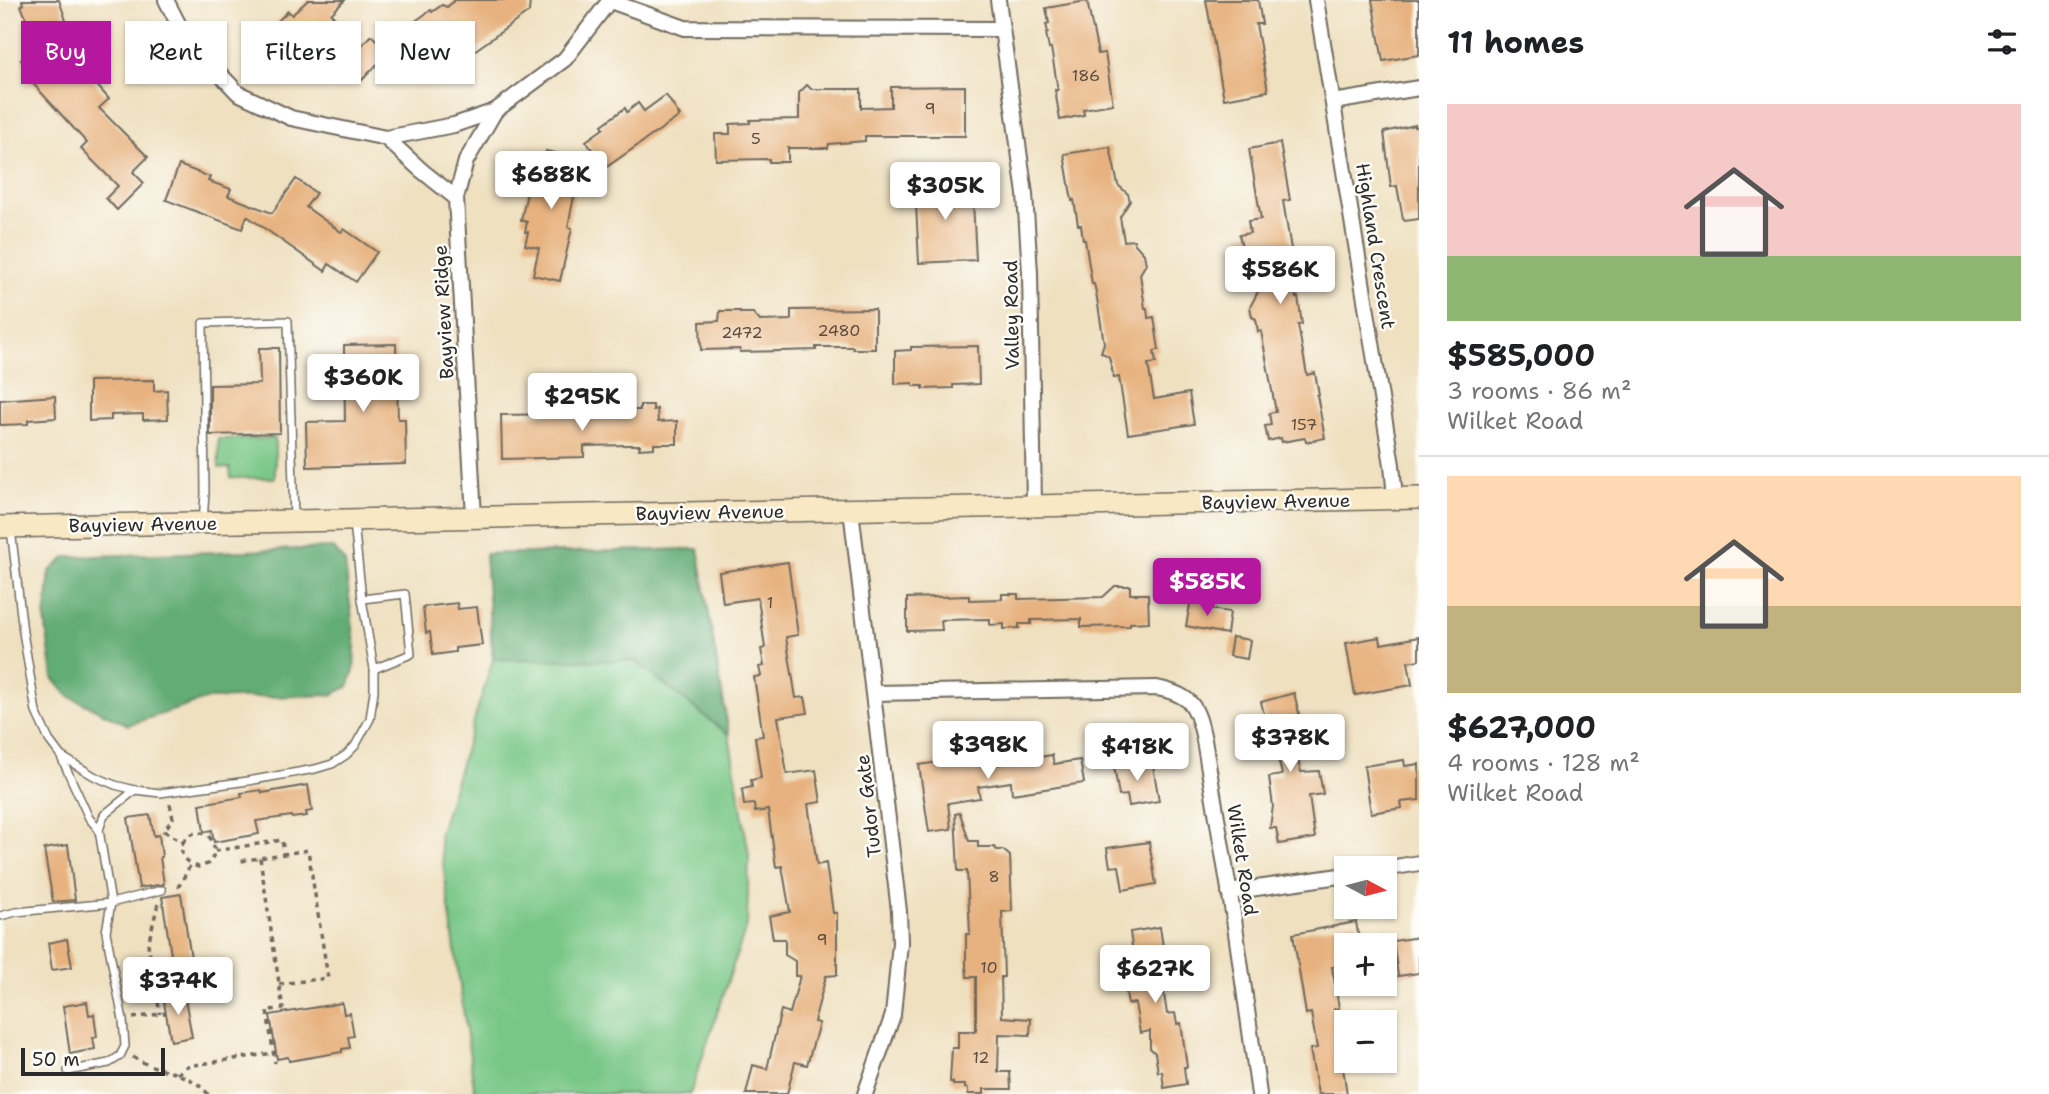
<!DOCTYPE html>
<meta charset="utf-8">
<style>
body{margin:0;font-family:"Shantell Sans",sans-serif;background:#f6f6f6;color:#202124;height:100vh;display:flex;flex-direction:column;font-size:26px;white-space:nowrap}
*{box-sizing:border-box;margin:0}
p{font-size:23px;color:#757577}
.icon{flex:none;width:38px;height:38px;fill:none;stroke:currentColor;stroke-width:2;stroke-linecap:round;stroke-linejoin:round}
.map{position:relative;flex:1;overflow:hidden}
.sheet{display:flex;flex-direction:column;background:#fff;width:630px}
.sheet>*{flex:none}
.guide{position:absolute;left:21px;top:21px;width:665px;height:63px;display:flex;gap:14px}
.needle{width:46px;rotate:97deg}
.tools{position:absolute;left:1334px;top:856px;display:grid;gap:14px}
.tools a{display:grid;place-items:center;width:63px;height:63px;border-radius:0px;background:#fff;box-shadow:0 2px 5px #0004;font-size:35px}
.scale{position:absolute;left:21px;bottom:18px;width:144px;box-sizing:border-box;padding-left:7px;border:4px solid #2b2b2b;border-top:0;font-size:19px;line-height:24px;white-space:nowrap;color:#2b2b2b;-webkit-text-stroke:5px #fdfcf7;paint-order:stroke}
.price{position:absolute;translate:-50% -60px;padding:0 16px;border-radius:7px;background:#fff;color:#222;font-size:23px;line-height:46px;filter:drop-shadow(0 2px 4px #0008)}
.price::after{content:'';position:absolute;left:50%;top:42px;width:21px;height:16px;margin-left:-10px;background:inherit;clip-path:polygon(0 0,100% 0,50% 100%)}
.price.selected{background:#b5179e;color:#fff}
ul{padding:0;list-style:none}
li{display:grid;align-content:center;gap:14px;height:371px;padding:0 28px}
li+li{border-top:2px solid #e0e0e0}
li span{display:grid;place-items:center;height:217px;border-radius:0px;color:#555}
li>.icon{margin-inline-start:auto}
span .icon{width:126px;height:126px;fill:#fffc;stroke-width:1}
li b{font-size:30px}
h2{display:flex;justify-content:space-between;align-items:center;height:84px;padding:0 28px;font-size:30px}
.chip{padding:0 24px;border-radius:0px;background:#fff;box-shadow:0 2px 5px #0004;font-size:24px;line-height:63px}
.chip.selected{background:#b5179e;color:#fff}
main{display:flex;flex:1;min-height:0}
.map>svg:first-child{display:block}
.green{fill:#79c787;stroke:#527959;stroke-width:2}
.forest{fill:#62ac74;stroke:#466c50;stroke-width:2}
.building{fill:#e7b27f}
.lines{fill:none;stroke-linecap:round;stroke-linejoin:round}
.service-casing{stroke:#706a5f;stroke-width:10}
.minor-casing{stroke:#706a5f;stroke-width:18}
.secondary-casing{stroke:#706a5f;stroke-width:24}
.path{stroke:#706a5f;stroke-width:3.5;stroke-dasharray:5 5;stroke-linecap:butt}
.service{stroke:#fff;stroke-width:7}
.minor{stroke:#fff;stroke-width:14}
.secondary{stroke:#f8e8c3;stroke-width:21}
.labels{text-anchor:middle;stroke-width:5;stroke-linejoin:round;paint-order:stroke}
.number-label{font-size:16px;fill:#5a4d40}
.street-label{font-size:19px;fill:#2b2b2b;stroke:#fdfcf7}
</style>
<main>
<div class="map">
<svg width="1419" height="1094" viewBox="0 0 1419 1094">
<rect width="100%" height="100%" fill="#fdfcf7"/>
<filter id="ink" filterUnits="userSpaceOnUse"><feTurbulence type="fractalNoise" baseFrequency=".0143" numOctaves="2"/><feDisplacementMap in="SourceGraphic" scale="14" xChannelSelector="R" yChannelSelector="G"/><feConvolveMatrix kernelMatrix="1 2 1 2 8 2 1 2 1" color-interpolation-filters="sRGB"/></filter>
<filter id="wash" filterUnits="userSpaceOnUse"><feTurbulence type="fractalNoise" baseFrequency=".00686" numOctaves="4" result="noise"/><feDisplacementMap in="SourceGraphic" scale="28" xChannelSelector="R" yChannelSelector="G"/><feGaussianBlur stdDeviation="1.57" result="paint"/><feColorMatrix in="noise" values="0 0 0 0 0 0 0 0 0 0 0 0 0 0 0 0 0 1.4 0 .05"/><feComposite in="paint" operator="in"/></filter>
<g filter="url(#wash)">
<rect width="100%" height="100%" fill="#efe0c0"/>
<!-- green -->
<g class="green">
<path d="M275,438v40h-44l-1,-10h-11l-1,-29z"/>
<path d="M698,549l51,306 -2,69 -57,170h-215l-36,-259 54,-176 -8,-105z"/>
</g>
<!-- forest -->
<g class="forest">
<path d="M334,548l11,15 10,81 -1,27 -6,16 -17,8 -123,4 -80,26 -60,-29 -15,-18 -8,-59 5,-48 16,-14z"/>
<path d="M698,549l31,186 -94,-74 -142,-2 -8,-105z"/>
</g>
<g id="blocks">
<!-- building -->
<g class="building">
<path d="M22,0h37l14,41 13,-11 16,19 -21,18 28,32 -10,9 49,49 -15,15 11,11 -27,27 -11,-12 12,-12 -37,-37 6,-6 -59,-65 6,-4 -13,-14 17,-9 -17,-46h2z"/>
<path d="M308,0h37l-14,14 31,31 9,-10 18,17 -27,28 -21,-20 -5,5 -33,-32 -18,19 -19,-19 22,-22 4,4z"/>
<path d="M455,0h75l-1,12 -59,42 -4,-5 -7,5 -3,-4 -22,16 -12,-18 6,-5 -14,-21 17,-12 1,2 10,-7 5,2z"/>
<path d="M1206,0h52l4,24h-6l12,67 -44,8z"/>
<path d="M1372,0h47v55l-36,6z"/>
<path d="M1087,1l11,53 7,-1 8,51 -30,5 1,6 -24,5 -5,-30h3l-7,-42 -2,1 -3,-16h2l-2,-9 3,-1 -3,-15z"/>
<path d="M807,85l4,4h50v19l30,-1v-20l74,-1v50h-100v5l-36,3 -1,4h-40v14h-19v-3l-53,1 -1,-26h15v-10l20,-1v-3l49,-1v-26z"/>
<path d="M666,95l14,21 -75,52 -19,-27 18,-13 -2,-3 23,-17 2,4 11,-9 6,8z"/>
<path d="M1415,125v2l4,-1v93l-14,2 -2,-2 -6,-33 -6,1 -7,-55z"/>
<path d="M1280,143l10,57 -7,1 9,54 -13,2 6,29 9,-2 2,14 2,-1 4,27 -4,1 9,50 8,-2 4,22h-2l8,43 -19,4 -1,-4 -23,4 -1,-4 -13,3 -3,-15 6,-1 -2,-12 7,-1 -15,-81 -3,1 -2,-13 -4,-2 -2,-10 9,-17 -5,-29 -8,2 -7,-28 11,-2 -2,-12 13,-2 -12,-70z"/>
<path d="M1110,147l8,38 10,9 2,7 -10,16 4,24 10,-1 1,4 9,10 2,10 -6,10 5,34h2l1,10 6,-1 5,33 -5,1 2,12 -8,1 6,35 35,-6 5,31 -66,10 -9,-57 -5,1 -5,-21 -8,-5 3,-9 -8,-51 -2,-8h-2l-7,-44h-2l-2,-15h-3l-4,-25 -2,1 -8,-47z"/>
<path d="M546,151l36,8 -11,52 -3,16 4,1 -12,53 -27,-6 6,-27 -14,-3 3,-13h-3l2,-10 -6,-2 13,-59 6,1 1,-6 4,1z"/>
<path d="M179,165l31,12 -2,4 23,8 -3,7 44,17 24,-34 20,14 -10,14 35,25 3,-3 33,23 -21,30 -27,-18 -4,7 -78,-55 -5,13 -76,-29z"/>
<path d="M972,182l4,78 -57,3 -4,-78z"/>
<path d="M875,309v40h-22v-2h-37v3l-76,2v-3l-39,1 -1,-28 19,-1 1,-10h20v2h13l7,8 31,-1v-10z"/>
<path d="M396,344l2,75h7l1,45 -99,3 -1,-45 39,-1 -1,-76z"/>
<path d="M978,346l1,38 -26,1v3l-30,1v-3h-10v-3l-18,1v-33l16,-1v-3z"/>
<path d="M259,348h20l1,85 -70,2v-50l50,-1z"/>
<path d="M154,380v11l13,-1 1,29 -25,1v-6l-32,1v5l-22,1v-40z"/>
<path d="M55,396l1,22 -28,2v4l-28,1v-25z"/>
<path d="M640,405h13v5l4,-1 1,13 19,-1v23h-23v4l-15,1 1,-4h-11l-45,1v11l-82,2 -1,-44 117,-2v-3h22z"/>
<path d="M788,562l10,73 -12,2 10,61 9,-1 3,16 -30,4 9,57 29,-4 5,32 -13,2 9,61 9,-2 7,50h4v62l-11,1 -12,46 5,1 -12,42 -12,-3 -8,32h-41l7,-29 14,4 14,-59 9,3 10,-37h-5v-15l-10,-6v-16h-12l-4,-23 21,-4 -8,-46 -6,1 -8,-57 -13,2 -1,-8 -10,1 -2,-16 10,-2 -1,-7 10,-2 -6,-41 8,-1 -9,-59 7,-1 -2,-9 5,-1 -3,-17 4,-1 -7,-50 -35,5 -4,-31z"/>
<path d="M1115,586h15v8h18l1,28 -19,1v3l-49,1v-8l-50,1v4h-12v4l-15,1v-5l-14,1v-6l-49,1 1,10 -35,1v-33l62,-2v4l33,-1v-5h16v5l85,-2z"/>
<path d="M1191,599l19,3 -1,7 21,3 -3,22 -41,-8z"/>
<path d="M457,603l1,6 19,-2 5,38 -27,3v4l-22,3 -3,-23 -4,1 -3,-26z"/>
<path d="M1232,637l18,3 -3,19 -18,-3z"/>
<path d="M1380,637l1,7 38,-7v23l-11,2 4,23 -57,10 -9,-52z"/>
<path d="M1294,693l10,40 -12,3 9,36 18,-1 4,23 -14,2 6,42 -36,6 -3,-16h-6l3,-22 -4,-29 13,-2 -8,-35 -3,1 -10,-39z"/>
<path d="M991,754l2,11 59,-10 2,9 26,-4 4,23 -72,11 -1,-12 -33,5 2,11 -32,5 3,26 -22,3 -10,-67z"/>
<path d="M1152,760l7,41 -30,5 -2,-11 -8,1 -5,-30z"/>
<path d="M1404,760l1,6 14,-2v36l-18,2 1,6 -31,5 -7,-47z"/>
<path d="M308,785l4,26 -6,1 1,4 -15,2 -1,-2 -35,5 3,13 -45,8 -2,-12 -8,2 -4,-28 42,-7 -1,-4 20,-3 1,3z"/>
<path d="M960,813l9,28h9v6h16l3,3h6l7,6 2,55 -10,1 2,65h-3l1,40 29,2 -1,16 -31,-1 -1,38h12l1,17h-27v5h-16v-5l-3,-1v-3h-12v-3h-3l2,-34h6v-17h18v-54h-9l-1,-11v-32h4l-3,-63h-9l-3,-57z"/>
<path d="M150,815l4,21 5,-1 3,22h-2l4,27 -25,4 -11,-70z"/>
<path d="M1149,842l7,42 -33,6 -4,-24 -9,1 -3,-19z"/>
<path d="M68,845l7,55 -22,2 -9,-53z"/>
<path d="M181,894l10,64 -19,3 -10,-64z"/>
<path d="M1356,922l4,23h-14v5l-4,1 3,14 -13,2 7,41 -5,1 13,85h-29l-8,-45 7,-1 -6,-35 -5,1 -13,-80z"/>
<path d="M1160,927l7,46 -6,1 6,40 8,-1 2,11 4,-1 6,44h-3l2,17 -22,4 -2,-17 -4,1 -3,-19 -5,-5v-17l-10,2 -5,-30 -7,1 -7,-41 13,-2 -4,-29z"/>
<path d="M1419,937v36l-21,3 -5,-35z"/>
<path d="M67,939l5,28 -20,3 -4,-27z"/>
<path d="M184,993l8,44 -21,4 -8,-44z"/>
<path d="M87,1002l2,13 5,-1 3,23 -4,1 2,11 -25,5 -7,-48z"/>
<path d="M342,1003l2,11 6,-1 4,23 -6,1 2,11 -8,1v3l-53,9 -1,-4 -11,2 -7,-44z"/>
</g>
</g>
</g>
<g filter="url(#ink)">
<use href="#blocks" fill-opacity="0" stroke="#706a5f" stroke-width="2"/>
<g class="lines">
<!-- service casing -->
<g class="service-casing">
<g id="service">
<path d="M203,522l2,-29 -2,-170 85,-2 6,198"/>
<path d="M11,529l12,103 13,80 13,28 12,16 33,20 21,9 20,5 25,3 88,-12 67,-12 17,-5 14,-9 9,-9 15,-27 4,-28v-22l-12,-70 -8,-76"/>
<path d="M362,599l43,-5 6,60 -37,15"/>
<path d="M61,757l28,61 10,12"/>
<path d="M0,916l16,-4 95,-9 51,-13"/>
<path d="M68,1071l41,-8 11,-7 5,-10 -2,-26 -17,-88 5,-29 -12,-73 5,-15 31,-25"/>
</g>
</g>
<!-- minor casing -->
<g class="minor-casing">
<g id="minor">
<path d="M166,0l19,37 53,56 53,25 95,20 35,32 35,28 18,319"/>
<path d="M998,0l27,194 5,79 4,232"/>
<path d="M1316,0l76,465 3,33"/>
<path d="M610,1l75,27 316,1"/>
<path d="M1333,102l86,-14"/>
<path d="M386,138l68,-13 41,-14"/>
<path d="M456,198l10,-37 29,-50 70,-52 45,-59"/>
<path d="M851,510l48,401 1,32 -7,72 -28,79"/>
<path d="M874,693l283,-5c35,7 40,18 47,52l30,179 25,175"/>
<path d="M1384,869l35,-6"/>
<path d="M1229,892l117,-17"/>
</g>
</g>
<!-- secondary casing -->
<g class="secondary-casing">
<path id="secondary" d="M0,527l1419,-29"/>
</g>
<!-- path -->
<g class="path">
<path d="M170,804l3,14 -9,13 19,11c-3,11 -1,17 8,22l-12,22 -4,1"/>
<path d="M183,842c7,-10 13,-10 24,-8 9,10 10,20 1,30l-10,3 -7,-3"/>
<path d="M215,851l67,-11 2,14 -43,7"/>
<path d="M260,858l23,151 -16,1 8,53"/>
<path d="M158,904l-10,40 12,70"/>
<path d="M279,984l49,-6 -20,-128 -24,4"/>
<path d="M133,1018l32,-5"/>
<path d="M133,1057c22,15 58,14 75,37"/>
<path d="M177,1074l10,-8 87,-13"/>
</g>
<!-- service -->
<use href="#service" class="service"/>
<!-- minor -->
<use href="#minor" class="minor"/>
<!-- secondary -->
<use href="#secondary" class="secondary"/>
</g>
</g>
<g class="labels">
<!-- number labels -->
<g class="number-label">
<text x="1086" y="81">186</text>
<text x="930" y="114">9</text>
<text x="756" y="144">5</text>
<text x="839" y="336">2480</text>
<text x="742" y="338">2472</text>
<text x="1304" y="430">157</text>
<text x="770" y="608">1</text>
<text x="994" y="882">8</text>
<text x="822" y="945">9</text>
<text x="989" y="973">10</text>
<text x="981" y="1063">12</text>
</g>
<!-- street labels -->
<g class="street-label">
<text transform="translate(1376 246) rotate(81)" y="7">Highland Crescent</text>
<text transform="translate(443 312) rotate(-93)" y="7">Bayview Ridge</text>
<text transform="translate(1011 315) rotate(-91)" y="7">Valley Road</text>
<text transform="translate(1276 501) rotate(-1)" y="7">Bayview Avenue</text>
<text transform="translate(710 512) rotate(-1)" y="7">Bayview Avenue</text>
<text transform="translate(143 524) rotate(-1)" y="7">Bayview Avenue</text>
<text transform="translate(868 806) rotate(-97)" y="7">Tudor Gate</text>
<text transform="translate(1243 860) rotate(81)" y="7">Wilket Road</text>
</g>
</g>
</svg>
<div class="tools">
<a><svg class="needle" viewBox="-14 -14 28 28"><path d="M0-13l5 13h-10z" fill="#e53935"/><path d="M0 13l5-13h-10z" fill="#757577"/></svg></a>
<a>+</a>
<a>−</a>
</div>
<div class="scale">50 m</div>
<b class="price" style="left:551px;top:211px">$688K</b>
<b class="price" style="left:945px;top:222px">$305K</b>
<b class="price" style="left:1280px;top:306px">$586K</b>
<b class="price" style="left:363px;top:414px">$360K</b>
<b class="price" style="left:582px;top:433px">$295K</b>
<b class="price selected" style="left:1207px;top:618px">$585K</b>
<b class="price" style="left:1290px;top:774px">$378K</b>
<b class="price" style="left:988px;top:781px">$398K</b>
<b class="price" style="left:1137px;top:783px">$418K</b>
<b class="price" style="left:1155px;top:1005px">$627K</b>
<b class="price" style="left:178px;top:1017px">$374K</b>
<div class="guide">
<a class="chip selected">Buy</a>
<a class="chip">Rent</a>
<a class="chip">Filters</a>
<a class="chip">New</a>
</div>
</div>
<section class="sheet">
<h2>11 homes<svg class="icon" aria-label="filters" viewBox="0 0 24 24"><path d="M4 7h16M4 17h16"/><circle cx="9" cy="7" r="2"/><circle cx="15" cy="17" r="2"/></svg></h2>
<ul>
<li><span style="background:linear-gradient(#f6c9c9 70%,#8fb573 0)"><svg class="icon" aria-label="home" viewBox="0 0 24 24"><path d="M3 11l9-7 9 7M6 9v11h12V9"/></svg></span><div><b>$585,000</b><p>3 rooms · 86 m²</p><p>Wilket Road</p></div></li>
<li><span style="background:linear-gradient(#ffd9b3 60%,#c2b280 0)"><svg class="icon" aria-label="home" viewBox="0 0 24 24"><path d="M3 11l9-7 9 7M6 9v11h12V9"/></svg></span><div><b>$627,000</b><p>4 rooms · 128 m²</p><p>Wilket Road</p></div></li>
</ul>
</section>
</main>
